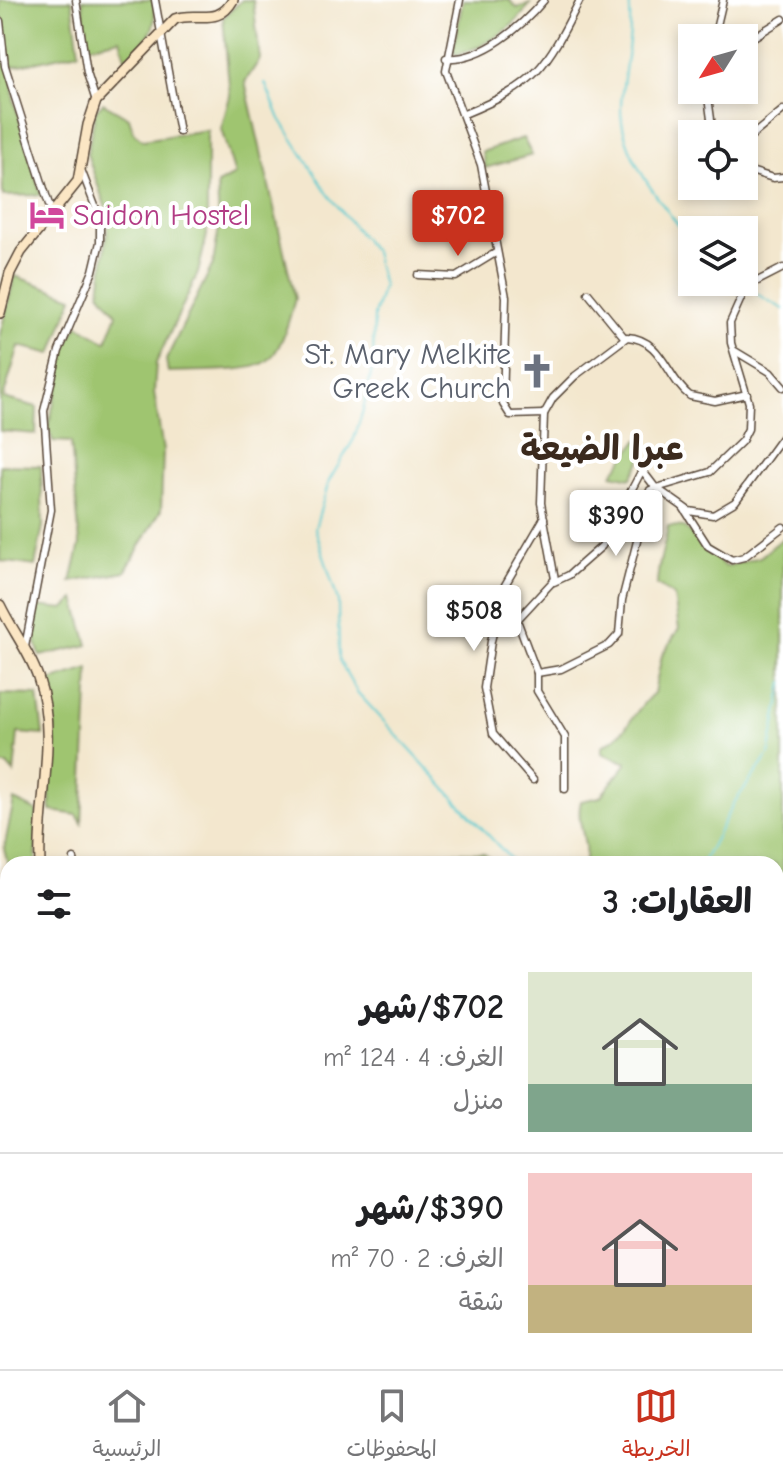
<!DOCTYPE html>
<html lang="ar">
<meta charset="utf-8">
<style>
body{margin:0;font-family:"Comic Neue","Playpen Sans Arabic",sans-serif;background:#f2f2f2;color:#202124;direction:rtl;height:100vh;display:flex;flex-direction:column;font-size:30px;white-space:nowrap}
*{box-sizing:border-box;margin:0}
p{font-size:26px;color:#757577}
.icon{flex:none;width:44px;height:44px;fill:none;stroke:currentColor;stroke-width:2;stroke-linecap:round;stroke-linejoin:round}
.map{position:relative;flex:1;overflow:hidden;direction:ltr}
.details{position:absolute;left:0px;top:856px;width:784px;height:514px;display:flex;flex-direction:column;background:#fff;border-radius:24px 24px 0 0;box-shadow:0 4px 12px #0003;direction:rtl}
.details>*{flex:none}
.needle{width:52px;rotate:233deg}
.fabs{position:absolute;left:678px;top:24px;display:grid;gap:16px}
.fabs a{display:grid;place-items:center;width:80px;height:80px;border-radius:0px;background:#fff;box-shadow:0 4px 12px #0003;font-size:40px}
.price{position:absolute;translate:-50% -68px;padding:0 18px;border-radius:8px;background:#fff;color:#222;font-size:26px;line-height:52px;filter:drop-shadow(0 2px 4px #0008)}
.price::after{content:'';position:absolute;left:50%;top:48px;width:24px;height:18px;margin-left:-12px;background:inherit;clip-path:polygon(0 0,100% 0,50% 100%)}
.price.on{background:#c8321e;color:#fff}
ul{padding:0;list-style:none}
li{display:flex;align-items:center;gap:24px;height:200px;padding:0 32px}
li+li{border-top:2px solid #e0e0e0}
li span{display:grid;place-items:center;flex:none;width:224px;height:160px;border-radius:0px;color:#555}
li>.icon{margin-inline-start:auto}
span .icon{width:96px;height:96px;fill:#fffc;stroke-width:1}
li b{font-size:34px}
h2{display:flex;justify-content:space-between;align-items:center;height:96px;padding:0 32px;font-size:34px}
.tab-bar{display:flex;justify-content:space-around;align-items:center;height:112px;border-top:2px solid #e0e0e0;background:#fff;font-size:22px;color:#757577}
.tab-bar a{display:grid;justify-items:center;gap:4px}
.tab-bar .on{color:#c8321e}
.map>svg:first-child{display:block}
.green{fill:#9fc570;stroke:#6d7847;stroke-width:2}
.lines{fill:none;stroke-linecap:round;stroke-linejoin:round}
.stream{stroke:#5ccad0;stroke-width:2}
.street-casing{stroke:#574638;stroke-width:9}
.secondary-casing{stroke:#574638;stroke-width:12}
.street{stroke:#fff;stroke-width:6}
.secondary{stroke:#fbe6c4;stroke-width:9}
.labels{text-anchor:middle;stroke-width:8;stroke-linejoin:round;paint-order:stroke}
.hotel-label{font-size:30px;fill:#b23c85;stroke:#fff;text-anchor:start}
.worship-label{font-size:30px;fill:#5b616d;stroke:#fff;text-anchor:end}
.quarter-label{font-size:34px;font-weight:bold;fill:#3b2a1e;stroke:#fff}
</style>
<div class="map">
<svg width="783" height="1369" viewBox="0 0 783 1369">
<rect width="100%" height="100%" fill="#fff"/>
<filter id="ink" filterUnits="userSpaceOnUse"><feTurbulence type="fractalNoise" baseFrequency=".0125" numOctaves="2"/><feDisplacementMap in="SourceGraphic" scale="16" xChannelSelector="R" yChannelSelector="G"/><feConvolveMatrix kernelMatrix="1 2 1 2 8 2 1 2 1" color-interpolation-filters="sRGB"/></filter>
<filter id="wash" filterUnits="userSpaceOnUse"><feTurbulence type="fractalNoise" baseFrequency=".006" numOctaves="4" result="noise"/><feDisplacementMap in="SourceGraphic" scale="32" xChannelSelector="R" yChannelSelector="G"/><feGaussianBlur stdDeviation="1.8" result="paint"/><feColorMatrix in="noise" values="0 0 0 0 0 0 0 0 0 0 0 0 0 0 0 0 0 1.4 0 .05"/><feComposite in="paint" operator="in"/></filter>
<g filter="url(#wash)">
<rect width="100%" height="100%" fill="#f3e7ce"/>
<!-- green -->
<g class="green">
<path d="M0,0h72l7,52 -68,15 3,34 27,94 -38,1z"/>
<path d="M82,0h71c7,32 -7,39 -27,61l-6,-22 -32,7z"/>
<path d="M242,0h11l7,59 -15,23 50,217c-6,19 -12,50 -28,62 -17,13 -76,9 -99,11l-2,-12 47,-96 6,-37 -2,-43 18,-9 -14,-46 9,-33 -7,-78z"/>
<path d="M463,0h46l8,8 13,-4c-17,26 -45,42 -74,51l-3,-4z"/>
<path d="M103,103l26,15 5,15 9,7 64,-10v105l-9,38 -42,90 -2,29 9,59 -2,59 -36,62 -54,10 9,-38 -9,-102 -18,-1 -5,-13 20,-87 10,-16 28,17 11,-28 -17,-22 9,-75 -22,-63 9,-44z"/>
<path d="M523,138l9,17 -47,13 -3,-16z"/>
<path d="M15,276l58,21 -21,57 -33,-8 -16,52 34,9 -1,27 -36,-3v-97z"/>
<path d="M638,440l9,9 -16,29 -19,-4z"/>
<path d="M0,465l41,1 2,60 -8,40 -35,-5z"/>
<path d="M668,526l16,1 41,40 35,-10 23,-19v680l-7,7v-361h-192c6,-23 -9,-40 -3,-63l19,-4 27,-34 -25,-10v-7c27,-12 31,-36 52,-53l8,-38 17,-26 -5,-33 -17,-11c0,-20 8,-38 11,-59z"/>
<path d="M75,599l13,46 -48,11c-5,-17 -12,-34 -2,-50l26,3z"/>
<path d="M89,669l-7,154 -5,-8 -26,-4 -3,-42 7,-40 -8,-41 3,-7z"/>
<path d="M0,694l38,1 5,40 -25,-2 -4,40 -7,-8h-7z"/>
<path d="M14,800l23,11 -1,53h-28l-4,-15z"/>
<path d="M431,852l53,1 12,11h-79l3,-7z"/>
<path d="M485,1362h201l-5,7h-191z"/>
</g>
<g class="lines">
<!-- stream -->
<g class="stream">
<path d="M629,0c5,37 -6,69 -8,105 -2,49 42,102 71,137"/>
<path d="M265,83l15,36 48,75 46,58 9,34 -9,29 -1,50 -10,45 -9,29 -25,42 -14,47 23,73 1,59 18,32 158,172"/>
<path d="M734,282l5,3"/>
<path d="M757,294l26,15"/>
<path d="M702,864l31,-60 36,-49 14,-73"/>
<path d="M617,1369l4,-7"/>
</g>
</g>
</g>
<g filter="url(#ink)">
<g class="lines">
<!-- street casing -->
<g class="street-casing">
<g id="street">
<path d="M76,0l11,73 9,28"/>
<path d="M155,0l24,132"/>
<path d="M460,0l-14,71 35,94 25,132 -3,107 7,11 34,-1"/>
<path d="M0,21l5,45 47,148"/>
<path d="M714,38l9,-38"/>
<path d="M744,43l39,-24"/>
<path d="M446,58c37,3 76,-32 98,-58"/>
<path d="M707,90l6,44"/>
<path d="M464,114c73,-30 81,-45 116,-114"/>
<path d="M744,142l39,-32"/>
<path d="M744,169l29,9 10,-1"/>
<path d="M418,275l38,2 41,-25"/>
<path d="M588,293l36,44"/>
<path d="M735,351l35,21 13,15"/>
<path d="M747,394l-32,7 -25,-5c-24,-18 -27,-57 -63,-59l-52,39 -22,22 -9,16 -3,89 14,76 -38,41 20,53 24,-4 48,-24 10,-11 3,-34 28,-110 60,-18 32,-31 6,-12 1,-26 -18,-60 -1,-20 16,-36 37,-19"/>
<path d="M683,507l25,39 24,14 12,-3 39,-30"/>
<path d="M554,582l15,-7 33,-29 40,-76 13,17 34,24 24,4 22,-13 48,-66"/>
<path d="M25,647l26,-137 -7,-99 15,-60 34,-80 7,-29v-23l-18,-47"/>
<path d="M537,673v18l28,46v52"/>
<path d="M533,780l-40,-46 -9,-46 7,-47 14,-56 39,-67"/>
<path d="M74,859l1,5"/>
<path d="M0,1194l8,2"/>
<path d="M776,1234l7,-7"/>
<path d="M0,1284l8,2"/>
<path d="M776,1341l7,-16"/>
<path d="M168,1362l4,7"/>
<path d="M342,1362l4,7"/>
<path d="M434,1362l4,7"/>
<path d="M689,1369l5,-4 9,4"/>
<path d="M771,1369l1,-7"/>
</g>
</g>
<!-- secondary casing -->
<g class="secondary-casing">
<g id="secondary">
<path d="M0,313l10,-40 11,-21 57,-71 10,-56 8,-24 79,-82c22,-8 43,8 58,-19"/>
<path d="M0,605c12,25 29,46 38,72 21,60 -1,125 2,187"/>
<path d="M244,1362l4,7"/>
</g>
</g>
<!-- street -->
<use href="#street" class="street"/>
<!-- secondary -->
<use href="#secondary" class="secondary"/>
</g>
</g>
<!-- icons -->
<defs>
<g id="hotel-bare" transform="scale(2.76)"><path d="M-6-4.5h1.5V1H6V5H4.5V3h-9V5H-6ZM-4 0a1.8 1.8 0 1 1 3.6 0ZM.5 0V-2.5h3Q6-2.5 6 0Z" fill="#d1479c" stroke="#fff" stroke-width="2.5" paint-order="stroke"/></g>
<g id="church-bare" transform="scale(2.76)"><path d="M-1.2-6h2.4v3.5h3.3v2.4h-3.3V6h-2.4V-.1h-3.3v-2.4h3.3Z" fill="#6b7280" stroke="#fff" stroke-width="2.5" paint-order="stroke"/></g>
</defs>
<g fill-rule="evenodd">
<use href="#hotel-bare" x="47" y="215"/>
<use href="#church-bare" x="537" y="371"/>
</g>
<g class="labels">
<!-- hotel labels -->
<g class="hotel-label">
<text x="73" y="225">Saidon Hostel</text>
</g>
<!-- worship labels -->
<g class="worship-label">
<text x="511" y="364">St. Mary Melkite<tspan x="511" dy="34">Greek Church</tspan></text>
</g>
<!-- quarter labels -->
<g class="quarter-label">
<text x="602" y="460">عبرا الضيعة</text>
</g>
</g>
</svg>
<div class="fabs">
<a><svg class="needle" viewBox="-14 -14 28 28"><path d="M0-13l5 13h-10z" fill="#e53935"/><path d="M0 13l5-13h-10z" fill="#757577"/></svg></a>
<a><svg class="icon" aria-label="locate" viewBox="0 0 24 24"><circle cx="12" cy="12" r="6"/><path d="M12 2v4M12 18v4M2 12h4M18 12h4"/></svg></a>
<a><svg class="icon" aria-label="layers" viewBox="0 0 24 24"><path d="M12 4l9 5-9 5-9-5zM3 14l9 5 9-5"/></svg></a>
</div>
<b class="price on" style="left:458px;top:258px">$702</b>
<b class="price" style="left:616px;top:558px">$390</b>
<b class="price" style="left:474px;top:653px">$508</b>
<section class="details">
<h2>العقارات: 3<svg class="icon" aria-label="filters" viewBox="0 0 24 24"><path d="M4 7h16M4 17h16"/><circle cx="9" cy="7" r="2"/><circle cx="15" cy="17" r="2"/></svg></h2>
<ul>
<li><span style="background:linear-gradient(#dfe7d0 70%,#7fa58c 0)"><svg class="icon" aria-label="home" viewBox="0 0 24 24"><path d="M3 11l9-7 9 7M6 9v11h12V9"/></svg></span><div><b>$702/شهر</b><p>الغرف: 4 · 124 m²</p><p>منزل</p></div></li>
<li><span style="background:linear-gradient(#f6c9c9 70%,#c2b280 0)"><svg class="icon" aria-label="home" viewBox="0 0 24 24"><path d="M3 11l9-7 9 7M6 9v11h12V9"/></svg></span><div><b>$390/شهر</b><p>الغرف: 2 · 70 m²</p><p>شقة</p></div></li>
</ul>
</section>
</div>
<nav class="tab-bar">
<a class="on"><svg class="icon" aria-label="map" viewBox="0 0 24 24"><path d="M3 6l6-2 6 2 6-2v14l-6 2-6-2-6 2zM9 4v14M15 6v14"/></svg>الخريطة</a>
<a><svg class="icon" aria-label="saved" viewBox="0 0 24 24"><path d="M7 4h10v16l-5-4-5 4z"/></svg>المحفوظات</a>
<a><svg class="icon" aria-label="home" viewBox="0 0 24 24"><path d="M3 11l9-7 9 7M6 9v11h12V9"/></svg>الرئيسية</a>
</nav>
